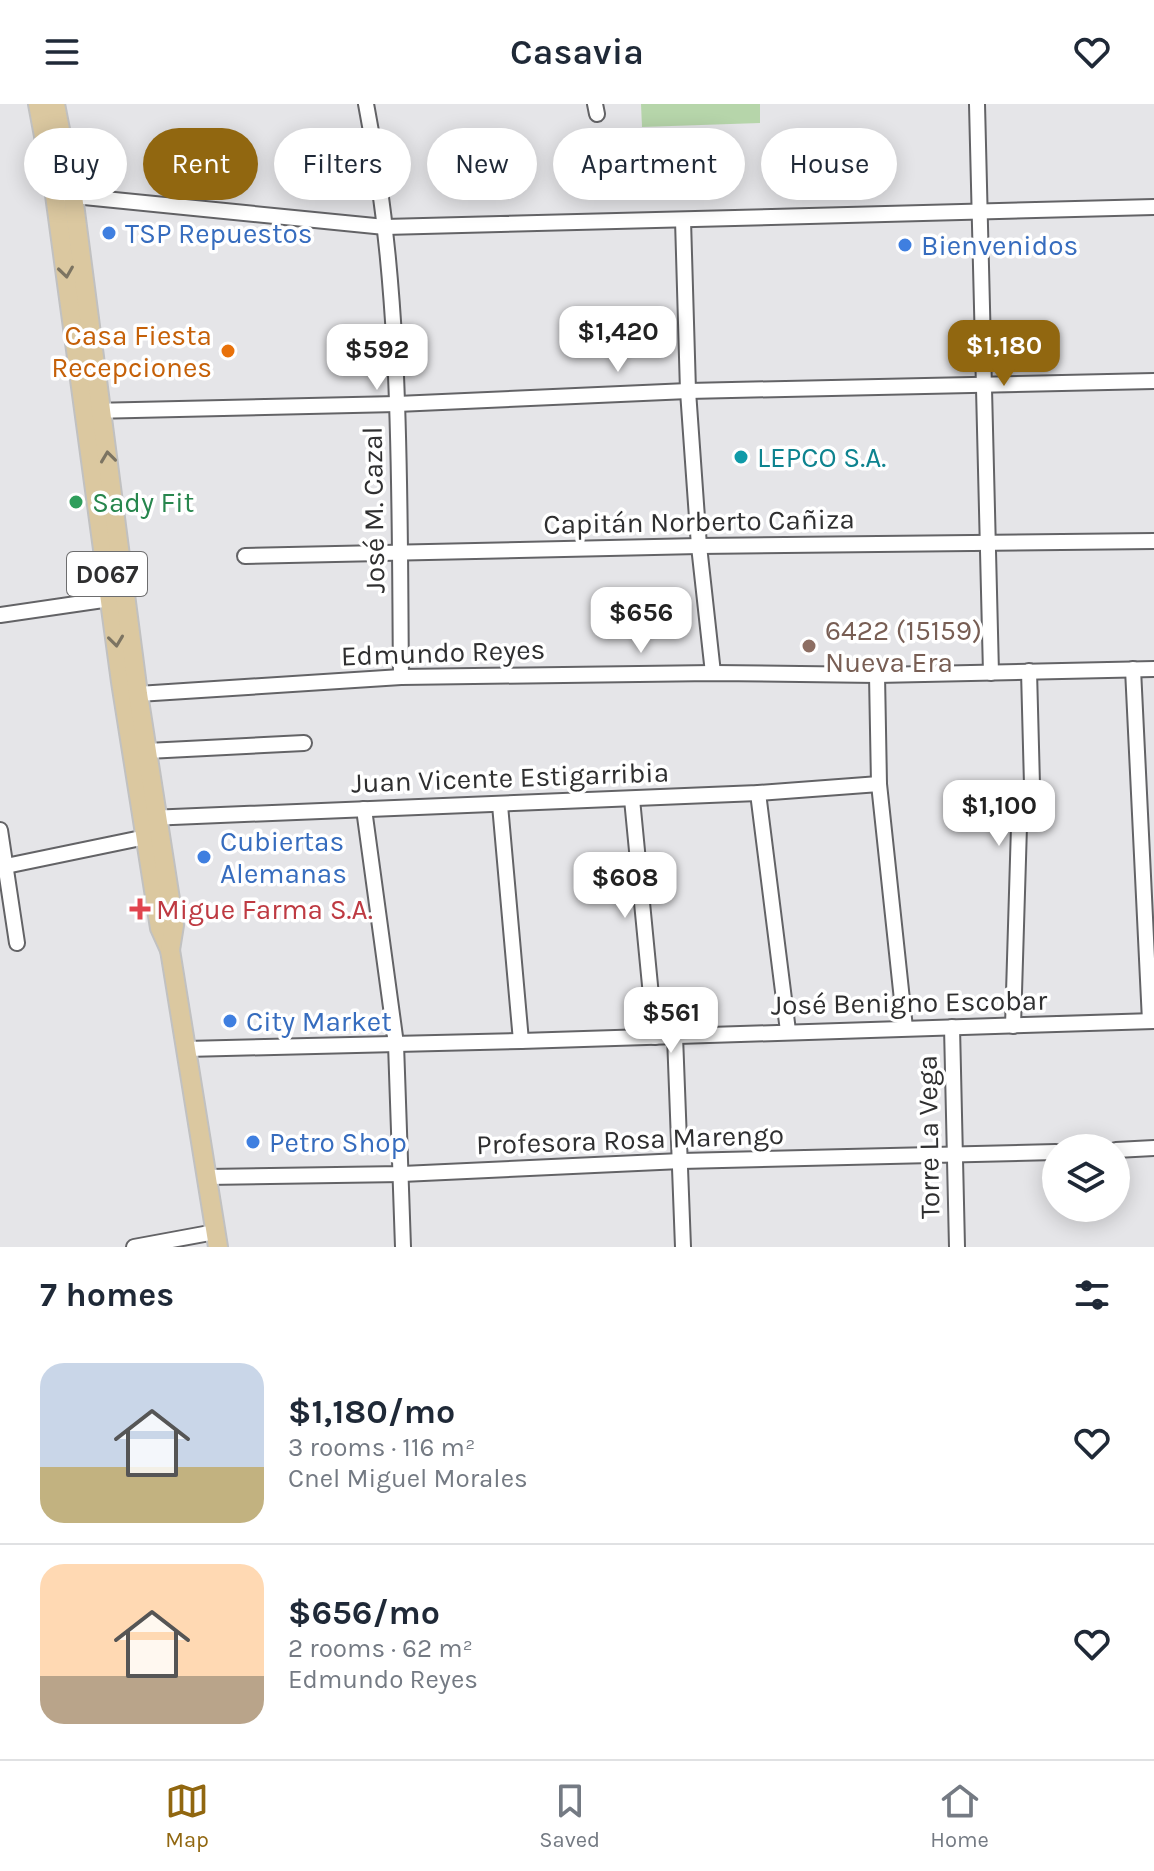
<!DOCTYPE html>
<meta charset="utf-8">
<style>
body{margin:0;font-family:Karla,sans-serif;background:#f6f6f7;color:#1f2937;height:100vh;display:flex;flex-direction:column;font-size:30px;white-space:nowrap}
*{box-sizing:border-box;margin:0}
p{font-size:26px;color:#747a83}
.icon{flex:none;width:44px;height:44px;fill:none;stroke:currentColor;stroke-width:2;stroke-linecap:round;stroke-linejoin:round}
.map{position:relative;height:1143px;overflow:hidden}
.drawer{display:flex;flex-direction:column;background:#fff;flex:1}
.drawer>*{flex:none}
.top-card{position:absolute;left:24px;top:24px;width:1106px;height:72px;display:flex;gap:16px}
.buttons{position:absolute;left:1042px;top:1030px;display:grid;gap:16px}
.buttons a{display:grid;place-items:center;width:88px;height:88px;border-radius:50%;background:#fff;box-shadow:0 4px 20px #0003;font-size:40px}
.price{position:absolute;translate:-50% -68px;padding:0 18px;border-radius:16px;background:#fff;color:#222;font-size:26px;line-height:52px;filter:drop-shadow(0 2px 4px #0008)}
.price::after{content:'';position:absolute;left:50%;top:48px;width:24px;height:18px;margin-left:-12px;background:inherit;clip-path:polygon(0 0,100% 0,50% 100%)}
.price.current{background:#916710;color:#fff}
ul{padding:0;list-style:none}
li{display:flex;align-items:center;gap:24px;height:200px;padding:0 40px}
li+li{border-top:2px solid #e0e1e3}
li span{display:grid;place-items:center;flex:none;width:224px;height:160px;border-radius:24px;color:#555}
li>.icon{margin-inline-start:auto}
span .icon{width:96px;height:96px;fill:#fffc;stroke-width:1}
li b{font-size:34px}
h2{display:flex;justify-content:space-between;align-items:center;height:96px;padding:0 40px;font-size:34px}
.chip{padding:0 28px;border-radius:36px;background:#fff;box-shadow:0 4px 20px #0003;font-size:28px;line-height:72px}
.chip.current{background:#916710;color:#fff}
header{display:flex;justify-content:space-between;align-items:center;height:104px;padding:0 40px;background:#fff;font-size:36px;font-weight:600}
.tab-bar{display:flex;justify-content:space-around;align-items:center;height:112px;border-top:2px solid #e0e1e3;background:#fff;font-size:22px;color:#747a83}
.tab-bar a{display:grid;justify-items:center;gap:4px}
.tab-bar .current{color:#916710}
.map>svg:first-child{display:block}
.green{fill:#b6d5aa}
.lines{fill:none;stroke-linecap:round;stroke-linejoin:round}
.minor-casing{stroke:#636366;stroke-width:18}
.major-casing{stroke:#c1c1c1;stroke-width:22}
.minor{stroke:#fff;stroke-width:14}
.major{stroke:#dbc8a0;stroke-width:18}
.oneway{stroke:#7c7462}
.shop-dot{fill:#3f7fe0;stroke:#fff;stroke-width:3}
.food-dot{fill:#e8710a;stroke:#fff;stroke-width:3}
.culture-dot{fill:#0f9aa8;stroke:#fff;stroke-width:3}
.leisure-dot{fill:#2e9e5b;stroke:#fff;stroke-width:3}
.education-dot{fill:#8d6e63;stroke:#fff;stroke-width:3}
.health-dot{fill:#e0444e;stroke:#fff;stroke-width:3}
.labels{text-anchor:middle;stroke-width:7;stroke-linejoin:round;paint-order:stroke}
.shield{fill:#fff;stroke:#6d6d6e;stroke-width:2}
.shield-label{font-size:26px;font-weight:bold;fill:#2f2f30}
.shop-label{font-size:28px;fill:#366cbe;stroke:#fff;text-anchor:start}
.food-label{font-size:28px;fill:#c56008;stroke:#fff;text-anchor:end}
.culture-label{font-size:28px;fill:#0d838f;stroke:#fff;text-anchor:start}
.leisure-label{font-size:28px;fill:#27864d;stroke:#fff;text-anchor:start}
.street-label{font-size:28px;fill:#2f2f30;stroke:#fff}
.education-label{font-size:28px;fill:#785e54;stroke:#fff;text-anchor:start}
.health-label{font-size:28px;fill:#be3a42;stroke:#fff;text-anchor:start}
</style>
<header><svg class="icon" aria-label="menu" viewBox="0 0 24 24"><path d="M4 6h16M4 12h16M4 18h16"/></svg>Casavia<svg class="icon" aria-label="heart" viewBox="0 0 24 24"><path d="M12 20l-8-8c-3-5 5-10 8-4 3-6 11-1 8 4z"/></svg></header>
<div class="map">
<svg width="1154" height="1143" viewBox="0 0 1154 1143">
<rect width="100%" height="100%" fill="#e5e5e8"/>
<!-- green -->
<path class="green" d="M641,0h119v19l-118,4z"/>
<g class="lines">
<!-- minor casing -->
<g class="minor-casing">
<g id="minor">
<path d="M366,0c37,188 33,382 35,573"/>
<path d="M595,0l2,10"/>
<path d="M977,0l14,569"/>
<path d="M64,91l321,32 769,-20"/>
<path d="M683,116l5,171 11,155 14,127"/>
<path d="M91,307l306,-7 291,-13 466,-10"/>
<path d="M245,452l454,-10 455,-5"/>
<path d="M0,511l110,-16"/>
<path d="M1133,565l17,352"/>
<path d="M877,571l2,109 26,244"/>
<path d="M132,586l6,4 263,-17 312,-4 164,2 277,-6"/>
<path d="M147,647l157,-8"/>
<path d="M758,689l30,238"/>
<path d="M632,695l23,238"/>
<path d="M500,701l21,236"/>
<path d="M364,705l32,235 7,203"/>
<path d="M149,714l609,-25 121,-9"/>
<path d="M0,726l17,113"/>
<path d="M6,762l140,-29"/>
<path d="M1013,922l6,-200 13,-41 -3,-114"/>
<path d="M952,923l5,220"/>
<path d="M675,932l8,211"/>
<path d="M186,945l335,-8 633,-20"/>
<path d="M1116,1046l38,-2"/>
<path d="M207,1073l195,-3 279,-13 375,-9"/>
<path d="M134,1143l81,-15"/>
</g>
</g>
<!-- major casing -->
<g class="major-casing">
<g id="major">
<path d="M38,0l17,91 66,487 39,246 10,22"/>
<path d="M55,0l18,92 65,498 36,231 -4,25 48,297"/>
</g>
</g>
<!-- minor -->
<use href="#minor" class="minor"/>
<!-- major -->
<use href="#major" class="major"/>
</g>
<!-- one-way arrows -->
<defs><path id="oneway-chevron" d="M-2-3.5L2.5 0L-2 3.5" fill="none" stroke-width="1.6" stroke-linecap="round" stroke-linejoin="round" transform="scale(2)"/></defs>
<g class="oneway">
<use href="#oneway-chevron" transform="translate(66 168) rotate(82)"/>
<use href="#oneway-chevron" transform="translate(108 353) rotate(-97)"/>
<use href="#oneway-chevron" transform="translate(116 537) rotate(83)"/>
</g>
<!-- markers -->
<g class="shop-dot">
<circle cx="109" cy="129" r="8"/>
<circle cx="905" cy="141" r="8"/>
<circle cx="204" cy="753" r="8"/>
<circle cx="230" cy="917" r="8"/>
<circle cx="253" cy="1038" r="8"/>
</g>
<circle class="food-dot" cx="228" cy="247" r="8"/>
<circle class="culture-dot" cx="741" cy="353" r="8"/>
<circle class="leisure-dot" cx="76" cy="398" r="8"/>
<circle class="education-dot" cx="809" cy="542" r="8"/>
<path class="health-dot" d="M136 793h8v8h8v8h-8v8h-8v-8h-8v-8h8z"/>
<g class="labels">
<!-- shield labels -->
<rect class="shield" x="67" y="448" width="80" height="44" rx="6"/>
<g class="shield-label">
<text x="107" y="479">D067</text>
</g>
<!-- shop labels -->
<g class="shop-label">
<text x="125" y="139">TSP Repuestos</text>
<text x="921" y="151">Bienvenidos</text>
<text x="220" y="747">Cubiertas<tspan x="220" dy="32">Alemanas</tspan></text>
<text x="246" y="927">City Market</text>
<text x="269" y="1048">Petro Shop</text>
</g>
<!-- food labels -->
<g class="food-label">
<text x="212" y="241">Casa Fiesta<tspan x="212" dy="32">Recepciones</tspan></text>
</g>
<!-- culture labels -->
<g class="culture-label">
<text x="757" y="363">LEPCO S.A.</text>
</g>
<!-- leisure labels -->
<g class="leisure-label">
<text x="92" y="408">Sady Fit</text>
</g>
<!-- street labels -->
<g class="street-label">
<text transform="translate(373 406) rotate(-91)" y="10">José M. Cazal</text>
<text transform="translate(699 417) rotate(-1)" y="10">Capitán Norberto Cañiza</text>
<text transform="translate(443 548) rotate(-2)" y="10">Edmundo Reyes</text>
<text transform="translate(510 673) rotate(-2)" y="10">Juan Vicente Estigarribia</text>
<text transform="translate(909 898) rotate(-1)" y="10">José Benigno Escobar</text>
<text transform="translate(928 1033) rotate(-91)" y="10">Torre La Vega</text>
<text transform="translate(630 1035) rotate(-2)" y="10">Profesora Rosa Marengo</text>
</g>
<!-- education labels -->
<g class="education-label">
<text x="825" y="536">6422 (15159)<tspan x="825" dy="32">Nueva Era</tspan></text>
</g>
<!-- health labels -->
<g class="health-label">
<text x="156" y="815">Migue Farma S.A.</text>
</g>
</g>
</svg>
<div class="buttons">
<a><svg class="icon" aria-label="layers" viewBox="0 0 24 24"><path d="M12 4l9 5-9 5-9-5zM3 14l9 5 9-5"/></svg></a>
</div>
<b class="price" style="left:618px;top:270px">$1,420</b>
<b class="price current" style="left:1004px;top:284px">$1,180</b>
<b class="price" style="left:377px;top:288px">$592</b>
<b class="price" style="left:641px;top:551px">$656</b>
<b class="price" style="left:999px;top:744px">$1,100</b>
<b class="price" style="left:625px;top:816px">$608</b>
<b class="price" style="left:671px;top:951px">$561</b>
<div class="top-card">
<a class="chip">Buy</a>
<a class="chip current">Rent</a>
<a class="chip">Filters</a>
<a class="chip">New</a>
<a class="chip">Apartment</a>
<a class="chip">House</a>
</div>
</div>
<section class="drawer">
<h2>7 homes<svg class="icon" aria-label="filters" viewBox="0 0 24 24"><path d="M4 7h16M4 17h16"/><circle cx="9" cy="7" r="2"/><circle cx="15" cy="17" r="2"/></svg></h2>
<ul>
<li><span style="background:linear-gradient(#c9d6e8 65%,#c2b280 0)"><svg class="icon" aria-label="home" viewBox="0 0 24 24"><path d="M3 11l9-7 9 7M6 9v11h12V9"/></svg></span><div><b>$1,180/mo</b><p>3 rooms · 116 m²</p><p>Cnel Miguel Morales</p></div><svg class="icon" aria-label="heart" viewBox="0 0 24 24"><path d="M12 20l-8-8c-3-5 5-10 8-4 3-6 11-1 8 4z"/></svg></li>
<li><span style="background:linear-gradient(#ffd9b3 70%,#b9a48a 0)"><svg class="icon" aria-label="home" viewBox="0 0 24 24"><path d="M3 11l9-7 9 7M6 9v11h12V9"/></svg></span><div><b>$656/mo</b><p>2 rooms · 62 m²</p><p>Edmundo Reyes</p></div><svg class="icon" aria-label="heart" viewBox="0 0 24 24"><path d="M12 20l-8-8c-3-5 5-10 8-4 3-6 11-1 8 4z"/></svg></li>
</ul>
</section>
<nav class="tab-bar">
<a class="current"><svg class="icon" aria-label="map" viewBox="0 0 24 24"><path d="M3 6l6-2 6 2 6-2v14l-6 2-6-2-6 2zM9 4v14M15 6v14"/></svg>Map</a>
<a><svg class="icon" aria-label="saved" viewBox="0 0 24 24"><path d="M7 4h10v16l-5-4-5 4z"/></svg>Saved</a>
<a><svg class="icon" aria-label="home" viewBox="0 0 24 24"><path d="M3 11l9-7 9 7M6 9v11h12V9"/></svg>Home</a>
</nav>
